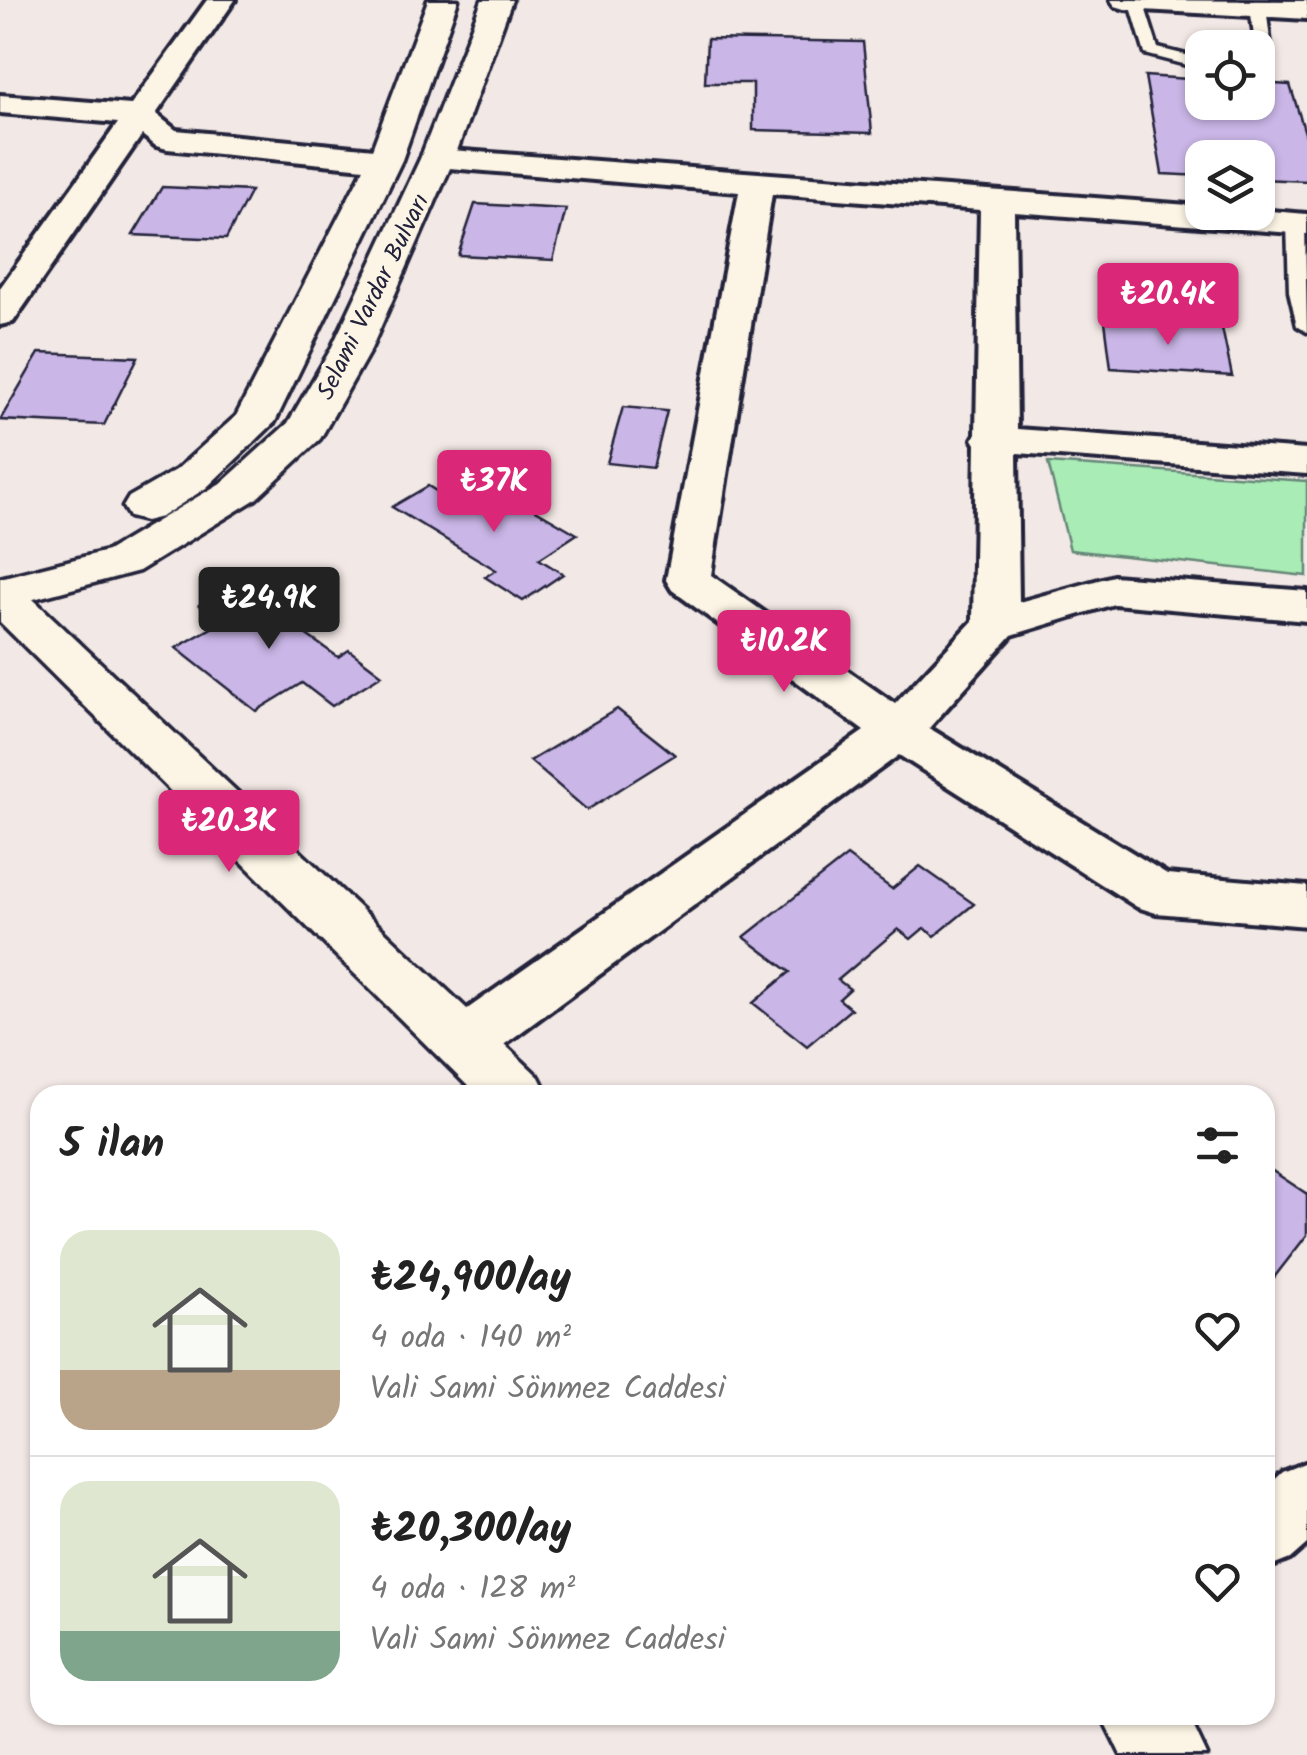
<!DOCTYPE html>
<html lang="tr">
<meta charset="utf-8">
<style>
body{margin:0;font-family:Kalam,sans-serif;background:#f6f6f6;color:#222;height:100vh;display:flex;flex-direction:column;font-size:38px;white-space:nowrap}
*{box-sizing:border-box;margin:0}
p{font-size:32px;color:#767676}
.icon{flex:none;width:55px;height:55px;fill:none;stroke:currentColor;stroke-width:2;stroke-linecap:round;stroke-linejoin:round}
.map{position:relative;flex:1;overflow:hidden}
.panel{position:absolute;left:30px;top:1085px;width:1245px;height:640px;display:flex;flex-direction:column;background:#fff;border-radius:30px;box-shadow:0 2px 8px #0004}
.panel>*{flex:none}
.buttons{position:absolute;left:1185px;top:30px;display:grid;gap:20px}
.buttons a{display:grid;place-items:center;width:90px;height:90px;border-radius:20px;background:#fff;box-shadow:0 2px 8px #0004;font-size:50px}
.price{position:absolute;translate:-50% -85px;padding:0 22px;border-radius:10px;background:#db2777;color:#fff;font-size:32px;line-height:65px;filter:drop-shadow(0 2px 5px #0008)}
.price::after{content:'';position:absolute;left:50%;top:60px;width:30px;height:22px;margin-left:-15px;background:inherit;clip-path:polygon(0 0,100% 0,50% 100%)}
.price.current{background:#222;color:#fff}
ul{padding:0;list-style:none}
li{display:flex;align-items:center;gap:30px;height:250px;padding:0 30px}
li+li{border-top:2px solid #e0e0e0}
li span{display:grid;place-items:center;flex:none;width:280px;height:200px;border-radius:30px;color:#555}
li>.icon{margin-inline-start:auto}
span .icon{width:120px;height:120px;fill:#fffc;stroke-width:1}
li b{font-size:42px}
h2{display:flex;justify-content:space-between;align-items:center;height:120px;padding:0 30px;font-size:42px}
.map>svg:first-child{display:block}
.green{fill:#a9ecb6;stroke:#668778;stroke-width:2.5}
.building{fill:#cab6e7;stroke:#22223b;stroke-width:2.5}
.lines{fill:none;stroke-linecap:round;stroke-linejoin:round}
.service-casing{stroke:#22223b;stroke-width:7}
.minor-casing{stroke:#22223b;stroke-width:8}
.tertiary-casing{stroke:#22223b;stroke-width:7}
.secondary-casing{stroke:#22223b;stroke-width:7}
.service{fill:#fcf5e5;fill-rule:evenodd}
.minor{fill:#fcf5e5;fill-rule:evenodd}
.tertiary{fill:#fcf5e5;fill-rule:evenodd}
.secondary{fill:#fcf5e5;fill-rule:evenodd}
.labels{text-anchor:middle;stroke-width:8;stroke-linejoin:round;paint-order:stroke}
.far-street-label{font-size:25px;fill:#22223b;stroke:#fcf5e5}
</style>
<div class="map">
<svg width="1307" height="1755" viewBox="0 0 1307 1755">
<rect width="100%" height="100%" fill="#f2e8e5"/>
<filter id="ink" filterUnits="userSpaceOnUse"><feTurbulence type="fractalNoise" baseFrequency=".01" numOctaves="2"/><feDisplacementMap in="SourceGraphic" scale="20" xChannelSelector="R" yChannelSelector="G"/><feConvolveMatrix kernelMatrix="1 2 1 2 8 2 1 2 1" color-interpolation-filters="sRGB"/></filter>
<g filter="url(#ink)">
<!-- green -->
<path class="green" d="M1048,463l259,18v95l-237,-26z"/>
<!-- building -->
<g class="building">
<path d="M707,39l156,3 9,91 -119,-3v-47h-48z"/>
<path d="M1145,76l57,4v22h56v-19l32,2 17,54v42l-49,-2v-21h-56v18l-40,-2z"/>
<path d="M162,187l89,4 -25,48 -93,-4z"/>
<path d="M475,204l91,5 -13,51 -95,-5z"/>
<path d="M1105,321l117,7 10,48 -121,-8z"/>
<path d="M39,353l99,4 -34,68 -104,-5z"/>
<path d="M623,407l44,4 -14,57 -46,-5z"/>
<path d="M491,484l86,50 -38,25 24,15 -40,27 -38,-24 11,-7 -104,-63 36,-21 29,18z"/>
<path d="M245,578l33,24 -10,6 70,49 11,-7 33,25 -50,31 -30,-23 -46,28 -80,-63 46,-26 -23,-17z"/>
<path d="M617,709l58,46 -88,55 -57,-49z"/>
<path d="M847,856l45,33 28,-23 54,38 -39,32 -11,-8 -13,11 -13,-10 -60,51 12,9 -11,10 12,10 -44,37 -54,-43 37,-31 -46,-35z"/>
<path d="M1265,1166l42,28v41l-42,54z"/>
</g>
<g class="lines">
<!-- service casing -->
<g class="service-casing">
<g id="service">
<path d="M1129,0l14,1 15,47 44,11v10l-57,-15z"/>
<path d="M1258,2l8,5 6,49 -14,10 -8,-59z"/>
<path d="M1296,218l9,5 2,109 -10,-6 -8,-34 -2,-69z"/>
</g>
</g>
<!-- minor casing -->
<g class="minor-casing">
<g id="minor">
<path d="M207,0h28l-79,114 20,16 209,20 12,3 4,7 -4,7 -12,3 -218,-21 -11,-3 -14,-11 -129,187 -13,3v-37l118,-165 -118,-10v-18l131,10z"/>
<path d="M1111,0l196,1v18l-182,-10 -10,-3z"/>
<path d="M437,149l765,57v6l56,-2 49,4v20l-293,-22 3,217 290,21v24l-290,-21 2,149 94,-26 194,15v30l-193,-17 -102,31 -83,93 238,146 140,12v40l-151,-13 -19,-6 -238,-152 -416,305 -20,6 -20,-6 -9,-17 9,-17 421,-295 -192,-141 -6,-10 73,-388 -314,-26 -4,-7 4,-7zM772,194l208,16 -4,224 -3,5 3,5 -3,177 -78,83 -184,-129z"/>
<path d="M1307,1462v82l-17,15 -25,10v-81l17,-16z"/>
</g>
</g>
<!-- tertiary casing -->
<g class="tertiary-casing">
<g id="tertiary">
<path d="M428,0h30l-56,160 -127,262 -69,66 -45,29 -16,4 -16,-4 -6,-10 6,-10 47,-27 60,-54 132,-256z"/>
<path d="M482,0h30l-58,159 -83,190 -51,90 -64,60 -117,72 -139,37v-30l107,-27 117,-70 64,-58 43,-74 89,-190z"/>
</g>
</g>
<!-- secondary casing -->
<g class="secondary-casing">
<g id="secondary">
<path d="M0,580l17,4 522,493 9,18h-71l-477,-473z"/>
<path d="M1101,1715h87l19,40h-86z"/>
</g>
</g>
<!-- service -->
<use href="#service" class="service"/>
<!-- minor -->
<use href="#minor" class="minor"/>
<!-- tertiary -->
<use href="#tertiary" class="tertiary"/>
<!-- secondary -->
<use href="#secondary" class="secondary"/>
</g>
</g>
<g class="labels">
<!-- far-street labels -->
<g class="far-street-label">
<text transform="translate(372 296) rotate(-64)" y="9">Selami Vardar Bulvarı</text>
</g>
</g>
</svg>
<div class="buttons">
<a><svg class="icon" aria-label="locate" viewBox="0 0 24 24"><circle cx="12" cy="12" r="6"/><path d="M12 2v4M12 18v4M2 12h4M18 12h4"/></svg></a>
<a><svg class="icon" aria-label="layers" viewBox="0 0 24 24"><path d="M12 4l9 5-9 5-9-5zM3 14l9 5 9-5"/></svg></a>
</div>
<b class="price" style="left:1168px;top:348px">₺20.4K</b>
<b class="price" style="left:494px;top:535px">₺37K</b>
<b class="price current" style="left:269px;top:652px">₺24.9K</b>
<b class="price" style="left:784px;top:695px">₺10.2K</b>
<b class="price" style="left:229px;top:875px">₺20.3K</b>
<section class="panel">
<h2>5 ilan<svg class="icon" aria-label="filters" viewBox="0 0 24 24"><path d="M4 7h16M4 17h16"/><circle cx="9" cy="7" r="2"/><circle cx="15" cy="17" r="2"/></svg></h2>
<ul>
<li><span style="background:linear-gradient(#dfe7d0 70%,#b9a48a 0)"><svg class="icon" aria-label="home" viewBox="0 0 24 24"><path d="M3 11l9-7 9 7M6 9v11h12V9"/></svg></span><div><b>₺24,900/ay</b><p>4 oda · 140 m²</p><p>Vali Sami Sönmez Caddesi</p></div><svg class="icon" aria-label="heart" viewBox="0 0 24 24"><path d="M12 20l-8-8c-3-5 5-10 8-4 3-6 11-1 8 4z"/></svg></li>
<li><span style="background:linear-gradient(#dfe7d0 75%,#7fa58c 0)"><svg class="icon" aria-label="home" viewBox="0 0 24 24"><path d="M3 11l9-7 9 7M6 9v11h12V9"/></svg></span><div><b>₺20,300/ay</b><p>4 oda · 128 m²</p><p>Vali Sami Sönmez Caddesi</p></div><svg class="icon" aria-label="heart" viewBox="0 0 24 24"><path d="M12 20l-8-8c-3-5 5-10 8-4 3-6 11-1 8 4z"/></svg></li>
</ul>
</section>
</div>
